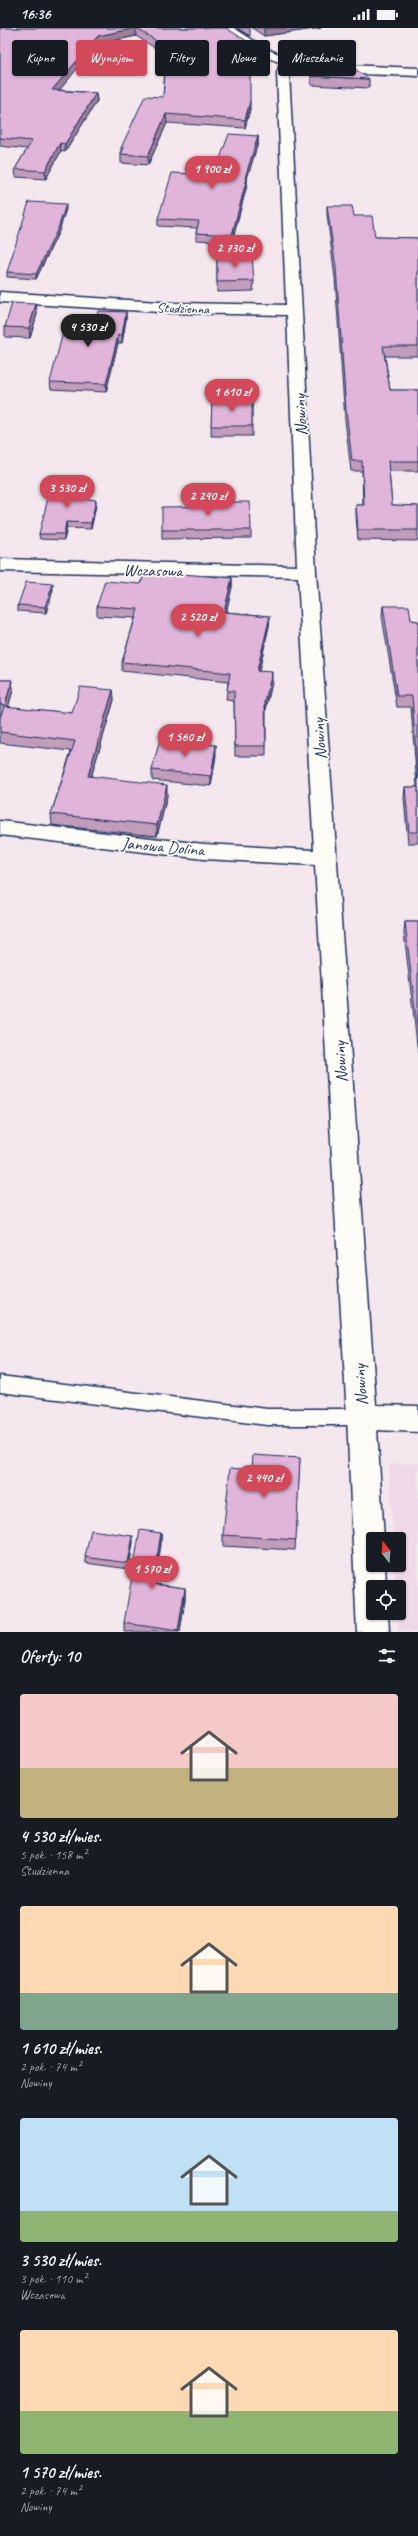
<!DOCTYPE html>
<html lang="pl">
<meta charset="utf-8">
<style>
body{margin:0;font-family:Caveat,sans-serif;background:#20242c;color:#f1f3f6;height:100vh;display:flex;flex-direction:column;font-size:15px;white-space:nowrap}
*{box-sizing:border-box;margin:0}
p{font-size:13px;color:#9ea1a6}
.icon{flex:none;width:22px;height:22px;fill:none;stroke:currentColor;stroke-width:2;stroke-linecap:round;stroke-linejoin:round}
.map{position:relative;height:1604px;overflow:hidden}
.sheet{display:flex;flex-direction:column;background:#171b24;flex:1}
.sheet>*{flex:none}
.hud{position:absolute;left:12px;top:12px;width:394px;height:36px;display:flex;gap:8px}
.needle{width:26px;rotate:343deg}
.controls{position:absolute;left:366px;top:1504px;display:grid;gap:8px}
.controls a{display:grid;place-items:center;width:40px;height:40px;border-radius:4px;background:#171b24;box-shadow:0 1px 3px #0004;font-size:20px}
.price{position:absolute;translate:-50% -34px;padding:0 9px;border-radius:14px;background:#d1495b;color:#fff;font-size:13px;line-height:26px;filter:drop-shadow(0 1px 2px #0008)}
.price::after{content:'';position:absolute;left:50%;top:24px;width:12px;height:9px;margin-left:-6px;background:inherit;clip-path:polygon(0 0,100% 0,50% 100%)}
.price.current{background:#222;color:#fff}
ul{padding:0;list-style:none}
li{display:grid;align-content:center;gap:8px;height:212px;padding:0 20px}
li span{display:grid;place-items:center;height:124px;border-radius:4px;color:#555}
li>.icon{margin-inline-start:auto}
span .icon{width:72px;height:72px;fill:#fffc;stroke-width:1}
li b{font-size:17px}
h2{display:flex;justify-content:space-between;align-items:center;height:48px;padding:0 20px;font-size:17px}
.pill{padding:0 14px;border-radius:4px;background:#171b24;box-shadow:0 1px 3px #0004;font-size:14px;line-height:36px}
.pill.current{background:#d1495b;color:#fff}
.status{display:flex;justify-content:space-between;align-items:center;height:28px;padding:0 20px;background:#171b24;direction:ltr}
.status svg{height:11px;fill:currentColor}
.map>svg:first-child{display:block}
.built{fill:#efd8e8}
.lines{fill:none;stroke-linecap:round;stroke-linejoin:round}
.lane-casing{stroke:#1b2f5e;stroke-width:3}
.street-casing{stroke:#1b2f5e;stroke-width:3}
.secondary-casing{stroke:#1b2f5e;stroke-width:3}
.lane{fill:#fdfcf7;fill-rule:evenodd}
.street{fill:#fdfcf7;fill-rule:evenodd}
.secondary{fill:#fdfcf7;fill-rule:evenodd}
.wall{fill:#c29cbb;stroke:#1b2f5e}
.shaded-wall{fill:#9e7f98;stroke:#1b2f5e}
.building{fill:#e1b5d9;stroke:#1b2f5e}
.labels{text-anchor:middle;stroke-width:3.5;stroke-linejoin:round;paint-order:stroke}
.far-street-label{font-size:14px;fill:#1b2f5e;stroke:#fdfcf7}
.street-label{font-size:17px;fill:#1b2f5e;stroke:#fdfcf7}
</style>
<div class="status"><b>16:36</b><svg viewBox="0 0 49 12"><path d="M0 12V9h3v3zM5 12V6h3v6zM10 12V3h3v9zM15 12V0h3v12zM26 1h20v11H26zM47 4h2v5h-2z"/></svg></div>
<div class="map">
<svg width="418" height="1604" viewBox="0 0 418 1604">
<rect width="100%" height="100%" fill="#f5e7ee"/>
<filter id="ink" filterUnits="userSpaceOnUse"><feTurbulence type="fractalNoise" baseFrequency=".025" numOctaves="2"/><feDisplacementMap in="SourceGraphic" scale="8" xChannelSelector="R" yChannelSelector="G"/><feConvolveMatrix kernelMatrix="1 2 1 2 8 2 1 2 1" color-interpolation-filters="sRGB"/></filter>
<g filter="url(#ink)">
<!-- built -->
<path class="built" d="M418,1435v169h-20l1,-45h-4l-1,-22h5v-26h-6l-4,-75z"/>
<g class="lines">
<!-- lane casing -->
<g class="lane-casing">
<path id="lane" d="M0,1348l267,33h95l7,2 2,6 -2,6 -7,2h-95l-267,-33z"/>
</g>
<!-- street casing -->
<g class="street-casing">
<path id="street" d="M287,29l6,4 -4,12 27,499 60,833 42,1v26l-41,-2 7,109h-11v26h12l1,22h-13v26h15l1,19h-32l-10,-215 -32,-552 -111,-6 -204,-24v-14l204,23 110,6 -16,-273 -298,-6v-12l297,7 -10,-251 -112,-2 -175,-11v-10l175,11 111,2 -9,-232 4,-12z"/>
</g>
<!-- secondary casing -->
<g class="secondary-casing">
<path id="secondary" d="M220,0h14l33,21 24,10 54,6 73,3v8c-61,-3 -126,2 -179,-33 -6,-5 -15,-9 -19,-15z"/>
</g>
<!-- lane -->
<use href="#lane" class="lane"/>
<!-- street -->
<use href="#street" class="street"/>
<!-- secondary -->
<use href="#secondary" class="secondary"/>
</g>
<!-- wall -->
<g class="wall">
<path d="M0,0h226l24,81 -5,19 -78,-5 -19,42 -27,-2v-15l42,-51 3,-42 -30,-19 -38,8 -39,46 37,3 1,8 -32,51 -4,-1 -15,28 -30,-2 -1,-8 12,-20 -27,-3z"/>
<path d="M237,0h13v8z"/>
<path d="M252,0h69l-57,8z"/>
<path d="M311,48l58,3v9l-58,-3z"/>
<path d="M258,108v7l-11,35v7l-15,57 -36,-2v-7l1,-5 -39,-2v-7l56,-44z"/>
<path d="M327,178l27,10 21,21 43,1v118h-33l5,34h28v81h-29l3,34 26,1v35l-60,-1 -2,-25v-10h7l-1,-34h-11l-6,-51 -10,-142 -8,-63z"/>
<path d="M66,181l-7,22 -23,48 -29,-2v-5z"/>
<path d="M217,228l37,25 -1,10 -36,1z"/>
<path d="M36,276l1,10 -7,24 -25,-1v-10z"/>
<path d="M126,284v8l-4,23h-4l-12,49 -55,-3 -1,-7 47,-64z"/>
<path d="M212,372h40v36h-41z"/>
<path d="M88,464l-2,7 10,6 -5,24 -24,-1 -3,12 -24,-1 -1,-5 15,-36z"/>
<path d="M223,478l28,24v8l-89,1v-9z"/>
<path d="M232,550v9l-6,25 44,4 -1,10 -10,45 13,11 -6,28v46h-31l-1,-55 -8,-1 2,-18 -106,-11v-9l13,-44 -38,-2v-10l44,-22z"/>
<path d="M53,562l-7,23 -28,-2v-6z"/>
<path d="M383,578l28,14 7,1v222h-10l-4,-45 1,-11h12l-6,-80h-14l-15,-91z"/>
<path d="M0,652h12l1,10 -5,17 64,6 41,-23 1,10 -23,77 76,19 -10,40 -105,-11 -1,-11 20,-63 -71,-8v-25l1,-4h-1z"/>
<path d="M216,727l-5,31 -59,-6v-10z"/>
<path d="M405,894h13v131l-14,-120z"/>
<path d="M300,1430l-5,92 -72,-4v-11l29,-65z"/>
<path d="M161,1505v11l-6,40 30,4v11l-5,33h-56v-9z"/>
<path d="M133,1514l-4,27 -43,-6 -1,-6z"/>
</g>
<!-- shaded-wall -->
<g class="shaded-wall">
<path d="M136,0v8l-38,8 -45,54 -1,-8 46,-54z"/>
<path d="M268,0h53l-57,8v-7z"/>
<path d="M96,65l1,8 -32,51v-8z"/>
<path d="M250,73v8l-5,19v-8z"/>
<path d="M166,86l1,9 -19,42v-9z"/>
<path d="M258,108v7l-13,42v-7z"/>
<path d="M60,115l1,8 -15,28 -1,-8z"/>
<path d="M247,150v7l-15,57v-7z"/>
<path d="M66,176v5l-7,22 -23,48v-5z"/>
<path d="M36,276l1,10 -7,24 -1,-10z"/>
<path d="M126,284v8l-4,23v-8z"/>
<path d="M118,307v8l-12,49v-8z"/>
<path d="M88,458v6l-3,13v-6z"/>
<path d="M96,472v5l-5,24v-6z"/>
<path d="M66,494l1,6 -3,12v-6z"/>
<path d="M232,550v9l-8,35v-10z"/>
<path d="M53,556v6l-7,23 -1,-6z"/>
<path d="M270,588l-1,10 -12,54v-9z"/>
<path d="M272,644v10l-7,30v-10z"/>
<path d="M12,652l1,10 -7,25 -1,-10z"/>
<path d="M113,662l1,10 -26,87v-11z"/>
<path d="M216,717v10l-5,31v-10z"/>
<path d="M167,757v11l-10,40v-11z"/>
<path d="M161,1505v11l-8,50v-10z"/>
<path d="M133,1508v6l-4,27 -1,-6z"/>
<path d="M185,1560v11l-5,33h-2z"/>
</g>
<!-- building -->
<g class="building">
<path d="M0,0h226l24,15v58l-5,19 -79,-6 -18,42 -27,-2 3,-6h-3l24,-52 18,1 4,-49 -31,-20 -38,8 -46,54 44,3 -31,51 -5,-1 -15,28 -30,-2 17,-28 -32,-3z"/>
<path d="M314,35l37,3 18,13 -58,-3z"/>
<path d="M229,106l29,2 -13,42h2l-15,57 -36,-2 3,-12 -41,-2 14,-46 42,2z"/>
<path d="M29,174l37,2 -7,22 -23,48 -29,-2z"/>
<path d="M327,178h25l2,10h18l3,21 43,1v108h-35l7,44h28v71h-30l4,44 26,1v24h-60l-2,-25h8l-2,-44h-10l-6,-51 -10,-142z"/>
<path d="M217,228h35l2,25 -37,1z"/>
<path d="M12,275l24,1 -7,24 -24,-1z"/>
<path d="M98,283l28,1 -4,23h-4l-12,49 -56,-2 17,-65 30,1z"/>
<path d="M212,372h40v26h-41z"/>
<path d="M57,457l31,1 -3,13 11,1 -5,23 -25,-1 -2,12h-25l9,-36h6z"/>
<path d="M223,474h27l1,28h-89v-23l61,-1z"/>
<path d="M145,543l87,7 -8,34 46,4 -13,55 15,1 -7,30 1,44h-31l-1,-55h-7l3,-18 -108,-11 16,-53 -41,-3 8,-25 36,3z"/>
<path d="M26,554l27,2 -8,23 -27,-2z"/>
<path d="M383,578h26l2,14 7,1v159l-6,-84h-15z"/>
<path d="M0,652h12l-7,25 -5,-1z"/>
<path d="M80,659l33,3 -25,86 79,9 -10,40 -106,-11 24,-73 -75,-9v-14l4,-12 68,7z"/>
<path d="M160,711l56,6 -5,31 -59,-6z"/>
<path d="M405,759h13v45h-9z"/>
<path d="M405,894h13v112z"/>
<path d="M253,1427l47,3 -4,82 -73,-5 7,-67 22,2z"/>
<path d="M91,1502l42,6 -5,27 -43,-6z"/>
<path d="M140,1502l21,3 -8,51 32,4 -7,43 -54,-8z"/>
</g>
</g>
<g class="labels">
<!-- far-street labels -->
<g class="far-street-label">
<text transform="translate(183 280) rotate(2)" y="5">Studzienna</text>
</g>
<!-- street labels -->
<g class="street-label">
<text transform="translate(300 387) rotate(-93)" y="6">Nowiny</text>
<text transform="translate(153 542) rotate(1)" y="6">Wczasowa</text>
<text transform="translate(319 711) rotate(-94)" y="6">Nowiny</text>
<text transform="translate(163 818) rotate(5)" y="6">Janowa Dolina</text>
<text transform="translate(340 1034) rotate(-94)" y="6">Nowiny</text>
<text transform="translate(360 1357) rotate(-94)" y="6">Nowiny</text>
</g>
</g>
</svg>
<div class="controls">
<a><svg class="needle" viewBox="-14 -14 28 28"><path d="M0-13l5 13h-10z" fill="#e53935"/><path d="M0 13l5-13h-10z" fill="#9ea1a6"/></svg></a>
<a><svg class="icon" aria-label="locate" viewBox="0 0 24 24"><circle cx="12" cy="12" r="6"/><path d="M12 2v4M12 18v4M2 12h4M18 12h4"/></svg></a>
</div>
<b class="price" style="left:212px;top:162px">1 900 zł</b>
<b class="price" style="left:235px;top:241px">2 730 zł</b>
<b class="price current" style="left:88px;top:320px">4 530 zł</b>
<b class="price" style="left:232px;top:385px">1 610 zł</b>
<b class="price" style="left:67px;top:481px">3 530 zł</b>
<b class="price" style="left:208px;top:489px">2 240 zł</b>
<b class="price" style="left:198px;top:610px">2 520 zł</b>
<b class="price" style="left:185px;top:730px">1 560 zł</b>
<b class="price" style="left:264px;top:1471px">2 440 zł</b>
<b class="price" style="left:152px;top:1562px">1 570 zł</b>
<div class="hud">
<a class="pill">Kupno</a>
<a class="pill current">Wynajem</a>
<a class="pill">Filtry</a>
<a class="pill">Nowe</a>
<a class="pill">Mieszkanie</a>
</div>
</div>
<section class="sheet">
<h2>Oferty: 10<svg class="icon" aria-label="filters" viewBox="0 0 24 24"><path d="M4 7h16M4 17h16"/><circle cx="9" cy="7" r="2"/><circle cx="15" cy="17" r="2"/></svg></h2>
<ul>
<li><span style="background:linear-gradient(#f6c9c9 60%,#c2b280 0)"><svg class="icon" aria-label="home" viewBox="0 0 24 24"><path d="M3 11l9-7 9 7M6 9v11h12V9"/></svg></span><div><b>4 530 zł/mies.</b><p>5 pok. · 158 m²</p><p>Studzienna</p></div></li>
<li><span style="background:linear-gradient(#ffd9b3 70%,#7fa58c 0)"><svg class="icon" aria-label="home" viewBox="0 0 24 24"><path d="M3 11l9-7 9 7M6 9v11h12V9"/></svg></span><div><b>1 610 zł/mies.</b><p>2 pok. · 74 m²</p><p>Nowiny</p></div></li>
<li><span style="background:linear-gradient(#bfe0f5 75%,#8fb573 0)"><svg class="icon" aria-label="home" viewBox="0 0 24 24"><path d="M3 11l9-7 9 7M6 9v11h12V9"/></svg></span><div><b>3 530 zł/mies.</b><p>3 pok. · 110 m²</p><p>Wczasowa</p></div></li>
<li><span style="background:linear-gradient(#ffd9b3 65%,#8fb573 0)"><svg class="icon" aria-label="home" viewBox="0 0 24 24"><path d="M3 11l9-7 9 7M6 9v11h12V9"/></svg></span><div><b>1 570 zł/mies.</b><p>2 pok. · 74 m²</p><p>Nowiny</p></div></li>
</ul>
</section>
